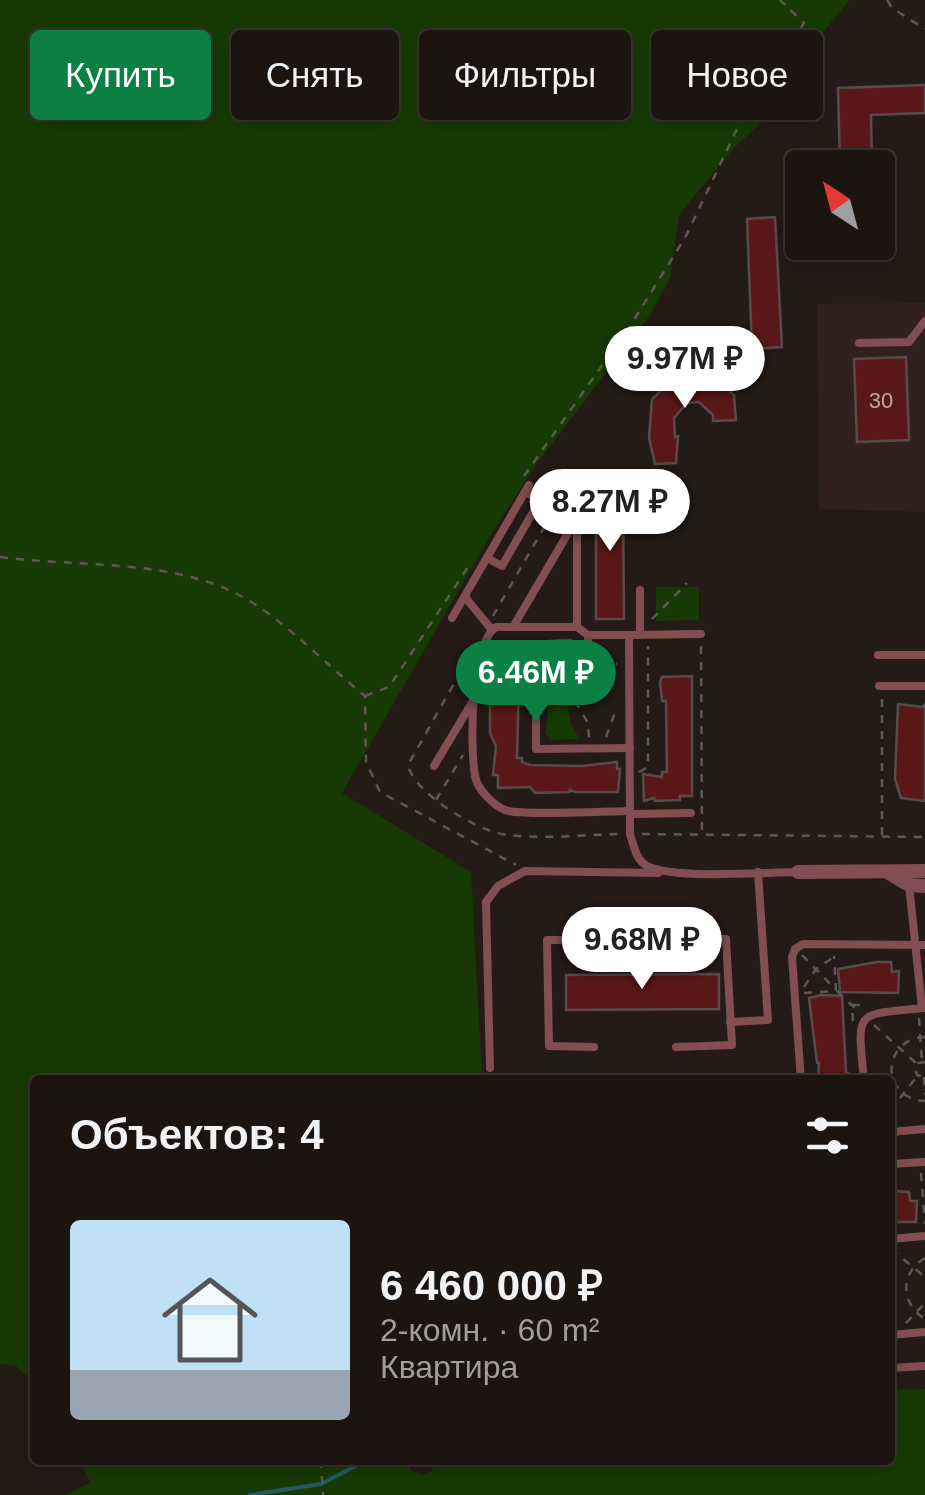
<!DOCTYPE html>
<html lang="ru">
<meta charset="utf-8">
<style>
body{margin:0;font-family:Arial,sans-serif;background:#241d19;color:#f1f3f6;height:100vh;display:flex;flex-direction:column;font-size:38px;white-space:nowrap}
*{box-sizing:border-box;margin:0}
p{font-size:32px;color:#a09e9f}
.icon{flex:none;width:55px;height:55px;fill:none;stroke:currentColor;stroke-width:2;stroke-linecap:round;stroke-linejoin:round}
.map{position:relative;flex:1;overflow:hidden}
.drawer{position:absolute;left:30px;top:1075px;width:865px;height:390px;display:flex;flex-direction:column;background:#1b1410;border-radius:10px;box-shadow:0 5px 15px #0003,0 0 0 2px #393330}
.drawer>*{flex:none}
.hud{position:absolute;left:30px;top:30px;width:865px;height:90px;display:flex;gap:20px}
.needle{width:65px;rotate:324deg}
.tools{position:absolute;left:785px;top:150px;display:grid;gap:20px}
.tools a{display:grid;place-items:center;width:110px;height:110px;border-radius:10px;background:#1b1410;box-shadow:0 5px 15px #0003,0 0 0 2px #393330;font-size:50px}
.price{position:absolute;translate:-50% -85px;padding:0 22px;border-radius:35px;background:#fff;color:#222;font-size:32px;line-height:65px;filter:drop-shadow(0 2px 5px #0008)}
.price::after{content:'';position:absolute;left:50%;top:60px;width:30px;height:22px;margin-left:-15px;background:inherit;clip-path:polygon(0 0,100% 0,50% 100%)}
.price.on{background:#0b8043;color:#fff}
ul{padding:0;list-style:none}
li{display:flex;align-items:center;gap:30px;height:250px;padding:0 40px}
li span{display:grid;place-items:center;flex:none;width:280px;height:200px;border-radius:10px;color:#555}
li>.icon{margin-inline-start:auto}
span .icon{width:120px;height:120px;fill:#fffc;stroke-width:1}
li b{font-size:42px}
h2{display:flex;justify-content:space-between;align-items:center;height:120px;padding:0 40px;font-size:42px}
.tag{padding:0 35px;border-radius:10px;background:#1b1410;box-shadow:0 5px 15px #0003,0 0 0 2px #393330;font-size:35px;line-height:90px}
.tag.on{background:#0b8043;color:#fff}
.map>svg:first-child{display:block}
.built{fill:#32211b}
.green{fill:#173a04}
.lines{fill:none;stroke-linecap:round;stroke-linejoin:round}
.stream{stroke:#245964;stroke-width:4}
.building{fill:#5a1717;stroke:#594b4a;stroke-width:2.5}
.path{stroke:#605753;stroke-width:2.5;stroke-dasharray:8 8;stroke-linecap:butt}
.lane{stroke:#824e50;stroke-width:8}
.street{stroke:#824e50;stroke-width:14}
.labels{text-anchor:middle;stroke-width:8;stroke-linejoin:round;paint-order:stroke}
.number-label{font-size:22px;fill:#bda6a4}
</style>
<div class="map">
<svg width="925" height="1495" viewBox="0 0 925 1495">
<rect width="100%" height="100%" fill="#241a16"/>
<!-- built -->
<path class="built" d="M925,303v209l-106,-3 -2,-205z"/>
<!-- green -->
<g class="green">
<path d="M0,0h849l-36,45 -27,55 -54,50 -53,65 -9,64 -20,36 -115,151 -48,75 -145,252 129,79 11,204 6,4h-453v303l-19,-17 -16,-2z"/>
<path d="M656,587h43v33l-43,1z"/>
<path d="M567,703l5,24 8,12 -29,1 -6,-7 4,-25z"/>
<path d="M925,1389v106h-861l26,-12 -11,-23h325l8,11 10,4 11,-5 -3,-10h460v-70z"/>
</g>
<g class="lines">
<!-- stream -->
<path class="stream" d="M250,1495l71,-11 46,-24"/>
</g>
<!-- building -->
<g class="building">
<path d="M925,85v28l-54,2 1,49 -32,1 -2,-77z"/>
<path d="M775,217l7,130 -30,2 -5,-130z"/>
<path d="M906,357l3,83 -52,2 -3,-83z"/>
<path d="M704,376l12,3 18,16 2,25 -23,1v-6l-14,-13 -12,1 -13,15 1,19 3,-1 -2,27 -21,1 -6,-26 3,-39 22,-21 30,1z"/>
<path d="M623,487l1,132h-28v-131z"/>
<path d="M562,640h9l3,6 -2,24h-50v5h-6l3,5 -2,78h5v4l8,3 51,1 36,-4v7h3l-2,23h-43l-5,-2v2l-35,1 -5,-6 -32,1v-13h-5l3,-29 -6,-13v-34l5,-13 -2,-29h4v-12z"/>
<path d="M692,676v120h-12v4l-25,1 -1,-3 -10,3 -1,-27 19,3v-5h5l-1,-71h-4l-2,-19 2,-5z"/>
<path d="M898,704l25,3 2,-3v97l-24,-3 -6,-19z"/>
<path d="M877,962h14l1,10 7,-1 -1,22 -58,-1 -2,-23z"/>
<path d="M719,974v35l-153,1v-35z"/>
<path d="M821,995l21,1 4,77h2l1,7h-31l1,-17h-2l-8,-65z"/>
<path d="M895,1191l14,1 1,9h7l-1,21h-26v-29z"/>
</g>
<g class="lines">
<!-- path -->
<g class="path">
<path d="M887,0l5,8 33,21"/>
<path d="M524,476l108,-153 54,-87 60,-126 58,-87 -24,-23"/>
<path d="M0,557c82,11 181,0 253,46 40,26 75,63 112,93l1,66 14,30 136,73"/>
<path d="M493,616l64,-111"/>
<path d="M652,619l35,-36"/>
<path d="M701,646l1,187"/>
<path d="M469,657l-61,108c6,29 71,67 99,70 36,4 75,0 112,-1"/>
<path d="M600,665l17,-1"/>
<path d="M365,696l24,-9 81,-123"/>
<path d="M575,701l13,22 1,16"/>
<path d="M606,737l11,-30"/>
<path d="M639,772l9,-5v-121"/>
<path d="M436,800l27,-45"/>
<path d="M642,834l283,3"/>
<path d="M882,835v-137"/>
<path d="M802,955l33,34"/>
<path d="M804,987l12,-18 18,-12"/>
<path d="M837,991l23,22"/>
<path d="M804,993l32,-2 -2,-35"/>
<path d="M919,1018l3,44"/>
<path d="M853,1021l-1,-16h16"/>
<path d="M874,1025l43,39"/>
<path d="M925,1037c-44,2 -45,62 0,64"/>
<path d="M925,1062l-7,1 -3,6 2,6 8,2"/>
<path d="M924,1077l1,18"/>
<path d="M890,1111l28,-36"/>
<path d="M921,1173l4,51"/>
<path d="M891,1249l34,28"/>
<path d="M925,1258c-25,15 -25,45 0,61"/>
<path d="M906,1323l19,-20"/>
<path d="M321,1460l2,35"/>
</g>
<!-- lane -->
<g class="lane">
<path d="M859,343l50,-1 16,-21"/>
<path d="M487,558l15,8 38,-66 -15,-8"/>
<path d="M640,590v45"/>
<path d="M465,597l27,33"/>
<path d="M452,618l77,-133"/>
<path d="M513,627l61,-104 3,1v103"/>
<path d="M701,634l-72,1 1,199c3,9 5,22 13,29 19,18 125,9 155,9"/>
<path d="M588,635l-11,-8h-81c-26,18 -26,118 -21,149 2,13 18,29 30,34 15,6 103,1 125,1"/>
<path d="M629,635h-41c0,55 6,58 -52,58v56l94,-1"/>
<path d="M878,655h47"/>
<path d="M879,686h46"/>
<path d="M434,766l39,-65"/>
<path d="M630,814l61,-1"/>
<path d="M909,885l13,123"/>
<path d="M730,1022l38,-2 -10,-148"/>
<path d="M594,1047l-45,-1 -2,-106 179,-1 6,106 -56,2"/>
<path d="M490,1068l-4,-166 12,-16 27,-15 133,2"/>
<path d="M801,1080l-9,-123 3,-8 8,-5 122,1"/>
<path d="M864,1080c-7,-72 -10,-65 61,-72"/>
<path d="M890,1132l35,-3"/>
<path d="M890,1164l35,-2"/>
<path d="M890,1239l35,-3"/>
<path d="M890,1335l35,-3"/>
<path d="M890,1368l35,-2"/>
</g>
<!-- street -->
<g class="street">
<path d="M798,872l127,-1"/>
<path d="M889,873l20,12 16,1"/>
</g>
</g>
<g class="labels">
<!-- number labels -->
<g class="number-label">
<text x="881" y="408">30</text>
</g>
</g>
</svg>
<div class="tools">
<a><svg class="needle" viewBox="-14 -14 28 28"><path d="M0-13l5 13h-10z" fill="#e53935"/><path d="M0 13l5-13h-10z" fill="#a09e9f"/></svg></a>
</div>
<b class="price" style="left:685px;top:411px">9.97M ₽</b>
<b class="price" style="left:610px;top:554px">8.27M ₽</b>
<b class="price on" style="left:536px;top:725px">6.46M ₽</b>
<b class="price" style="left:642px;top:992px">9.68M ₽</b>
<div class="hud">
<a class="tag on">Купить</a>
<a class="tag">Снять</a>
<a class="tag">Фильтры</a>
<a class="tag">Новое</a>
</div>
<section class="drawer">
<h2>Объектов: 4<svg class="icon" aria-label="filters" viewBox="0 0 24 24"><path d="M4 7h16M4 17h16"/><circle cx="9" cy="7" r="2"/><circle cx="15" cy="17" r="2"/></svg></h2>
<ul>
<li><span style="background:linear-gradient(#bfe0f5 75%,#9aa5b1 0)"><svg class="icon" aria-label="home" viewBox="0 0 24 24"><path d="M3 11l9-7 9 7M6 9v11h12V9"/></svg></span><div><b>6 460 000 ₽</b><p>2-комн. · 60 m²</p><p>Квартира</p></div></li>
</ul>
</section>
</div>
